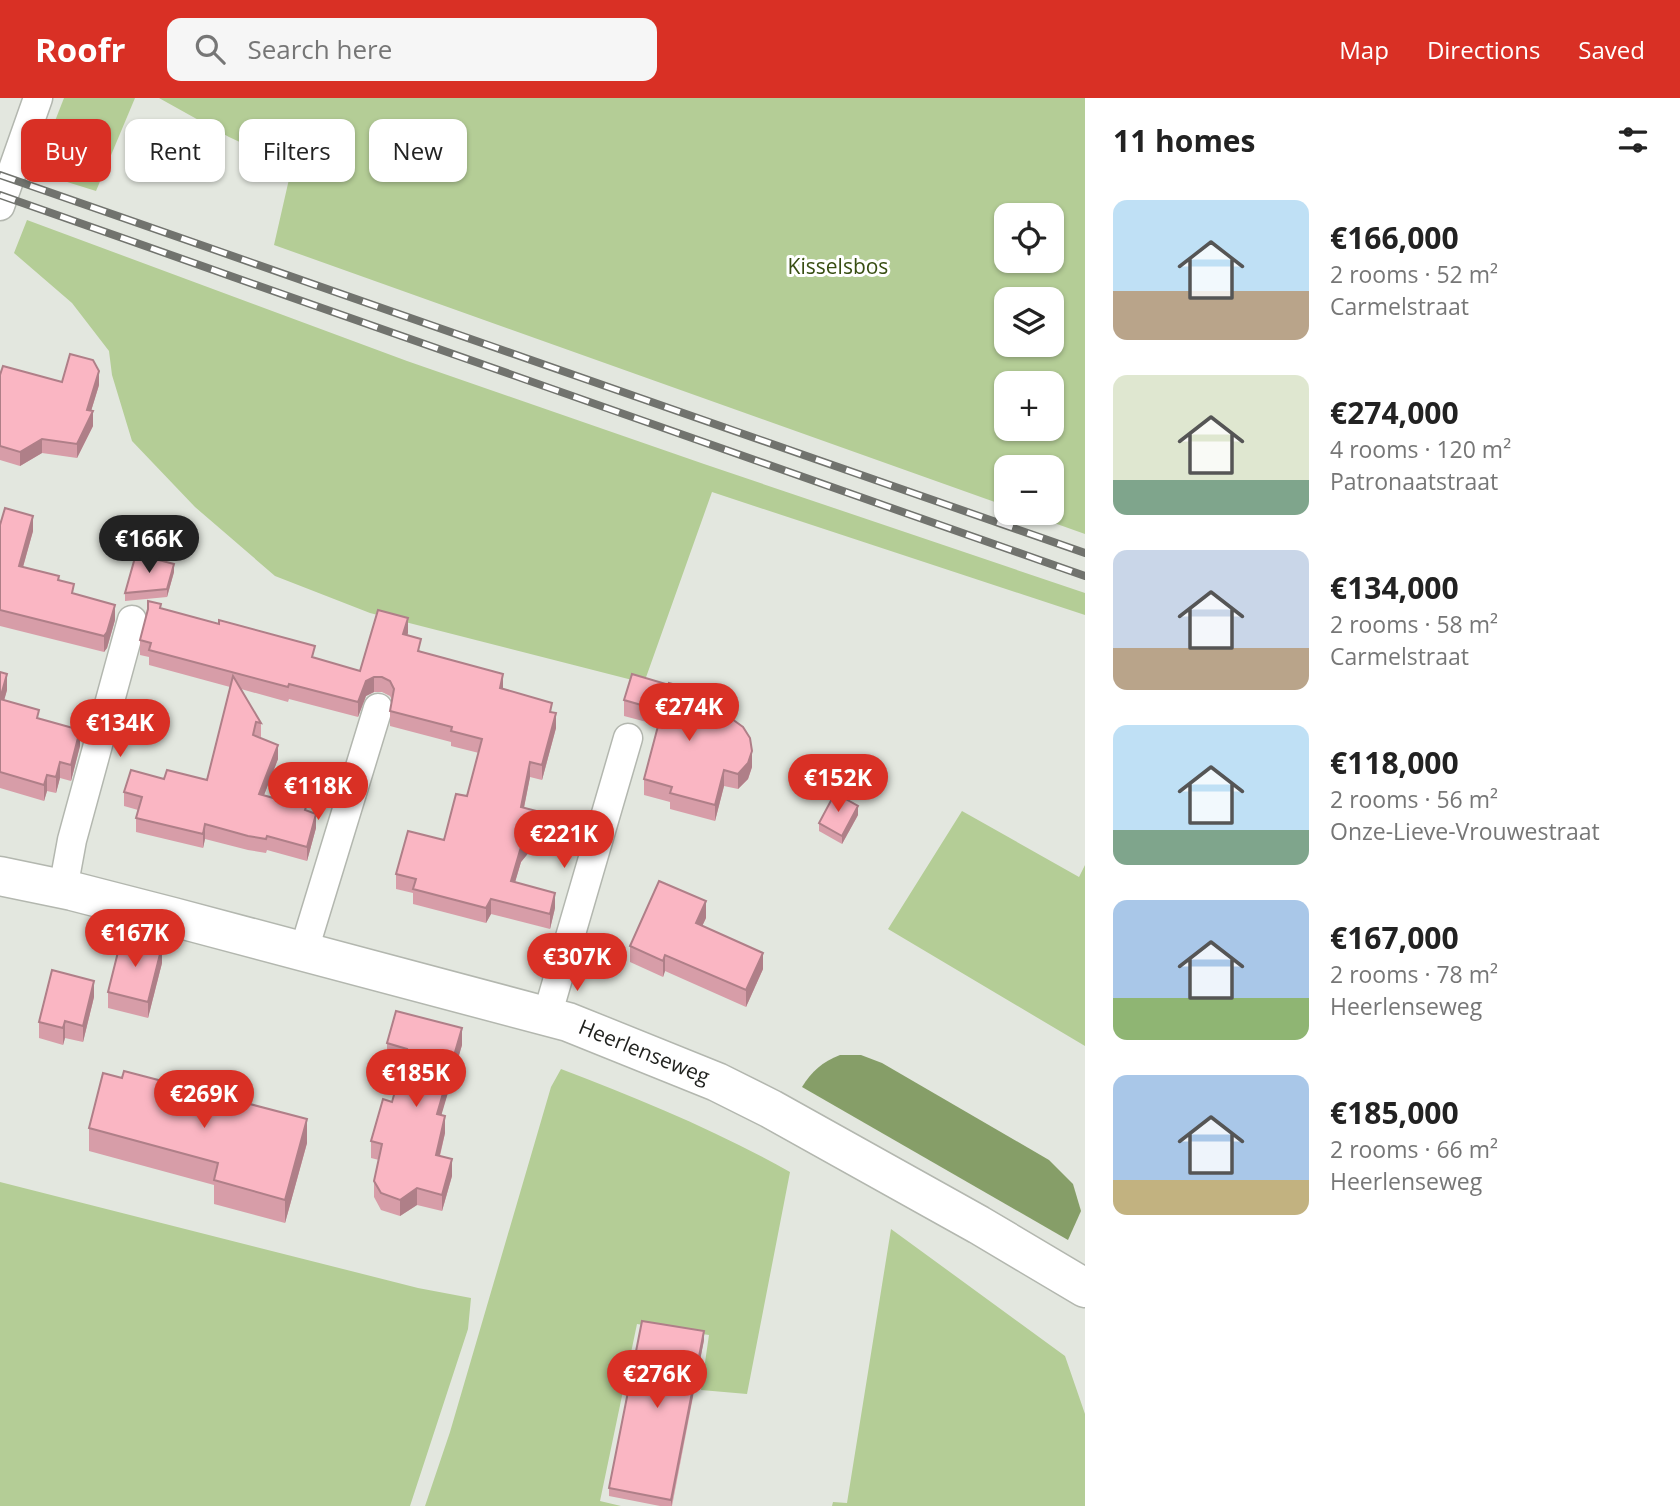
<!DOCTYPE html>
<meta charset="utf-8">
<style>
body{margin:0;font-family:"Open Sans",sans-serif;background:#f6f6f6;color:#222;height:100vh;display:flex;flex-direction:column;font-size:26px;white-space:nowrap}
*{box-sizing:border-box;margin:0}
p{font-size:23px;color:#767676}
.icon{flex:none;width:38px;height:38px;fill:none;stroke:currentColor;stroke-width:2;stroke-linecap:round;stroke-linejoin:round}
.map{position:relative;flex:1;overflow:hidden}
.details{display:flex;flex-direction:column;background:#fff;width:595px}
.details>*{flex:none}
.guide{position:absolute;left:21px;top:21px;width:665px;height:63px;display:flex;gap:14px}
.fabs{position:absolute;left:994px;top:105px;display:grid;gap:14px}
.fabs a{display:grid;place-items:center;width:70px;height:70px;border-radius:14px;background:#fff;box-shadow:0 2px 5px #0004;font-size:35px}
.price{position:absolute;translate:-50% -60px;padding:0 16px;border-radius:24px;background:#d93025;color:#fff;font-size:23px;line-height:46px;filter:drop-shadow(0 2px 4px #0008)}
.price::after{content:'';position:absolute;left:50%;top:42px;width:21px;height:16px;margin-left:-10px;background:inherit;clip-path:polygon(0 0,100% 0,50% 100%)}
.price.selected{background:#222;color:#fff}
ul{padding:0;list-style:none}
li{display:flex;align-items:center;gap:21px;height:175px;padding:0 28px}
li span{display:grid;place-items:center;flex:none;width:196px;height:140px;border-radius:14px;color:#555}
li>.icon{margin-inline-start:auto}
span .icon{width:84px;height:84px;fill:#fffc;stroke-width:1}
li b{font-size:30px}
h2{display:flex;justify-content:space-between;align-items:center;height:84px;padding:0 28px;font-size:30px}
.tag{padding:0 24px;border-radius:14px;background:#fff;box-shadow:0 2px 5px #0004;font-size:24px;line-height:63px}
.tag.selected{background:#d93025;color:#fff}
header{display:flex;align-items:center;gap:42px;box-sizing:border-box;height:98px;padding:0 35px;background:#d93025;color:#fff}
header strong{font-size:33px}
nav{display:flex;gap:38px;margin-inline-start:auto;font-size:24px}
.search{width:490px;height:63px;background:#f6f6f6;display:flex;align-items:center;gap:18px;box-sizing:border-box;padding:0 24px;border-radius:14px;color:#767676;font-size:26px}
main{display:flex;flex:1;min-height:0}
.map>svg:first-child{display:block}
.green{fill:#b4cd96;fill-rule:evenodd}
.water{fill:#869e68}
.lines{fill:none;stroke-linecap:round;stroke-linejoin:round}
.street-casing{stroke:#b3b7af;stroke-width:31}
.secondary-casing{stroke:#b3b7af;stroke-width:41}
.street{stroke:#fff;stroke-width:28}
.secondary{stroke:#fff;stroke-width:38}
.rail-casing{stroke:#71736e;stroke-width:8}
.rail{stroke:#fff;stroke-width:5;stroke-dasharray:16;stroke-linecap:butt}
.wall{fill:#d79da8}
.shaded-wall{fill:#af7f88}
.building{fill:#fab6c3;stroke:#af7f88;stroke-width:2}
.labels{text-anchor:middle;stroke-width:6;stroke-linejoin:round;paint-order:stroke}
.park-label{font-size:21px;fill:#384e12;stroke:#fff}
.street-label{font-size:21px;fill:#1f201d;stroke:#fff}
</style>
<header>
<strong>Roofr</strong>
<div class="search"><svg class="icon" aria-label="search" viewBox="0 0 24 24"><circle cx="10" cy="10" r="6"/><path d="M15 15l6 6"/></svg>Search here</div>
<nav><a>Map</a><a>Directions</a><a>Saved</a></nav>
</header>
<main>
<div class="map">
<svg width="1085" height="1408" viewBox="0 0 1085 1408">
<rect width="100%" height="100%" fill="#e3e7df"/>
<!-- green -->
<g class="green">
<path d="M64,0h71l-39,93 -61,-19z"/>
<path d="M159,0h926v436l-59,-21h26v-46h-46v39l-732,-261 18,-79 -63,-29zM1006,117h46v46h-46zM1006,201h46v46h-46zM1006,285h46v46h-46z"/>
<path d="M27,122l380,141 297,103 381,129v22l-373,-123 -68,191 -274,-70 -95,-37 -80,-69 -63,-66 -20,-66 -3,-24 -37,-48 -58,-50z"/>
<path d="M962,713l117,66 6,-12v181l-197,-117z"/>
<path d="M561,971c79,30 156,62 229,103l-43,222 -46,-4 8,-55 -72,-11 -37,177 21,5h-196l25,-74 101,-345z"/>
<path d="M0,1084l418,106 53,10 -3,31 -58,177h-410z"/>
<path d="M891,1131l174,127 20,58v92h-253l1,-4 14,1z"/>
</g>
<!-- water -->
<path class="water" d="M840,957h21l21,8 167,97 24,24 8,27 -13,29 -266,-153c10,-16 20,-25 38,-32z"/>
<g class="lines">
<!-- street casing -->
<g class="street-casing">
<g id="street">
<path d="M0,108l38,-108"/>
<path d="M63,791l9,-49 60,-220"/>
<path d="M304,852l74,-242"/>
<path d="M547,918l81,-278"/>
</g>
</g>
<!-- secondary casing -->
<g class="secondary-casing">
<path id="secondary" d="M0,778l72,15 101,26 395,105 149,60 54,27 208,116 106,63"/>
</g>
<!-- street -->
<use href="#street" class="street"/>
<!-- secondary -->
<use href="#secondary" class="secondary"/>
<!-- rail casing -->
<g class="rail-casing">
<g id="rail">
<path d="M0,77l1085,378"/>
<path d="M0,97l1085,381"/>
</g>
</g>
<!-- rail -->
<use href="#rail" class="rail"/>
</g>
<!-- wall -->
<g class="wall">
<path d="M0,277l62,7 37,3 -8,26 2,15 -16,32 -35,-5 -22,13 -20,-6z"/>
<path d="M0,427l33,6 -10,36 36,13 15,14 41,26 -8,28 -3,4 -104,-26z"/>
<path d="M174,474l-7,25 -42,4v-8z"/>
<path d="M161,510l154,50 45,13 48,-38 -1,2 14,17 131,60 4,16 -14,52 -12,-3 -6,31 24,21 -27,33 -6,20 40,26 -5,21 -59,-15 -5,9 -73,-19v-11l-17,-4v-15l48,-34 23,-44 12,-43 -28,-7v-4l-61,-16v-15l2,-11 -2,-4 -8,-4h-8l-8,4 -8,21 -69,-18 -1,3 -47,-13 20,34v14l-5,-1 22,23 -14,36 42,16 10,17 -9,33 -40,-11 -1,3 -18,-3 -43,-11 -2,9 -67,-16v-14l2,-8 -14,-4v-14l40,-13 43,1 23,-93 -81,-22v-8l-9,-2v-15z"/>
<path d="M0,574l7,18 -3,10 35,18 41,28 -9,35 -11,-3 -4,15 -9,-2 -3,10 -44,-13z"/>
<path d="M624,602l72,6 -5,20 61,41 -4,12 -10,10 -14,-3 -9,35 -45,-12v-7l-26,-7v-16l14,-54 -34,-9z"/>
<path d="M858,717l-16,29 -23,-13v-8z"/>
<path d="M706,820l-4,8 61,43 -17,38 -81,-36 -2,6 -33,-15v-16z"/>
<path d="M162,865l-14,55 -40,-10v-16z"/>
<path d="M94,899l-11,45 -18,-4 -2,7 -24,-7v-16z"/>
<path d="M387,945l75,2 -21,70 4,18 -5,23 12,20 -10,35 -25,-6 -17,11 -19,-6 -7,-13v-16l5,-21 -8,-2v-17l21,-39 11,-38 -16,-4z"/>
<path d="M89,1030l218,15 -22,80 -71,-19v-19l-125,-34z"/>
<path d="M704,1242l-32,166h-12l-51,-10v-8z"/>
</g>
<!-- shaded-wall -->
<g class="shaded-wall">
<path d="M99,273v14l-11,36 5,-10v15l-16,32v-14z"/>
<path d="M42,341v14l-22,13v-14z"/>
<path d="M33,418v15l-14,50v-15z"/>
<path d="M174,466v8l-7,25v-8z"/>
<path d="M115,507v15l-8,28 -3,4v-16z"/>
<path d="M408,520v15l-5,16v-15z"/>
<path d="M7,576v16l-7,25v-16z"/>
<path d="M503,576v15l-3,14v-15z"/>
<path d="M374,579v15l-8,4 -8,21v-15l8,-21z"/>
<path d="M696,592v16l-9,37v-16z"/>
<path d="M556,615v15l-14,52v-15z"/>
<path d="M80,632v16l-9,35v-16z"/>
<path d="M278,647v14l-19,49v-14z"/>
<path d="M752,653v16l-4,12 -10,10v-15z"/>
<path d="M60,664v16l-4,15v-16z"/>
<path d="M530,664v15l-9,45v-15z"/>
<path d="M724,672v16l-9,35v-16z"/>
<path d="M47,677v16l-3,10v-16z"/>
<path d="M858,708v9l-16,29v-8z"/>
<path d="M316,716v14l-9,33v-14z"/>
<path d="M548,716v15l-27,33 -10,34v-15l10,-34z"/>
<path d="M205,726v15l-2,9v-14z"/>
<path d="M555,795v15l-5,21v-15z"/>
<path d="M491,801v15l-5,9v-15z"/>
<path d="M706,803v17l-10,21v-16z"/>
<path d="M162,848v17l-14,55v-16z"/>
<path d="M763,855v16l-17,38v-17z"/>
<path d="M665,857v16l-2,6v-16z"/>
<path d="M94,883v16l-11,45v-16z"/>
<path d="M65,923v17l-2,7v-17z"/>
<path d="M462,930v17l-25,85v-16z"/>
<path d="M445,1018v17l-9,38v-16z"/>
<path d="M307,1021v24l-22,80v-23z"/>
<path d="M452,1061v17l-10,35v-16z"/>
<path d="M417,1090v17l-17,11v-16z"/>
<path d="M704,1233v9l-33,166v-6z"/>
</g>
<!-- building -->
<g class="building">
<path d="M70,256l23,6 6,11 -12,39 6,1 -16,33 -35,-5 -22,13 -20,-6v-71l3,-9 59,16z"/>
<path d="M5,410l28,8 -14,50 40,10 -1,4 16,4 -2,9 43,12 -8,27 -3,4 -104,-26v-85z"/>
<path d="M136,456l38,10 -7,25 -42,4z"/>
<path d="M148,503l13,3 -1,4 59,16v-4l96,26 -3,11 48,14 18,-61 30,8 -5,16 18,5 -3,12 85,23 -3,14 52,15 -2,9 6,1 -14,52 -12,-3 -9,45 27,7 -27,33 -10,34 44,12 -5,21 -59,-15 -5,9 -73,-19 3,-10 -20,-5 12,-43 36,9 12,-46 11,2 15,-57 -31,-8 1,-4 -62,-16 4,-22 -4,-8 -8,-4h-8l-8,4 -8,21 -69,-18 -1,3 -139,-37 2,-7 -11,-3 8,-31z"/>
<path d="M0,574l7,2 -7,25 39,11 -2,8 43,12 -9,35 -11,-3 -4,15 -9,-2 -3,10 -44,-13z"/>
<path d="M632,576l37,11v-2l27,7 -9,37 45,-8 11,8 7,11 2,13 -4,12 -10,11 -14,-4 -9,35 -45,-12 2,-6 -28,-8 18,-68 -38,-11z"/>
<path d="M233,578l28,47 -5,-1 -3,13 25,10 -19,49 47,13 -1,3 11,4 -9,33 -40,-11 -1,3 -18,-3 -43,-12 -2,10 -67,-16 6,-21 -18,-5 7,-22 33,9 3,-9 40,10z"/>
<path d="M835,695l23,13 -16,30 -23,-13z"/>
<path d="M659,783l47,20 -10,22 67,30 -17,37 -81,-35 -2,6 -33,-15z"/>
<path d="M122,838l40,10 -14,56 -40,-10z"/>
<path d="M52,872l42,11 -11,45 -18,-5 -2,7 -24,-6z"/>
<path d="M396,913l66,17 -25,86 8,2 -9,39 16,4 -10,36 -25,-7 -17,12 -19,-7 -7,-12 8,-37 -11,-3 12,-42 9,3 15,-53 -20,-6z"/>
<path d="M124,973l183,48 -22,81 -71,-20 4,-17 -129,-35 14,-55 19,5z"/>
<path d="M642,1223l62,10 -33,169 -62,-12z"/>
</g>
<g class="labels">
<!-- park labels -->
<g class="park-label">
<text x="838" y="176">Kisselsbos</text>
</g>
<!-- street labels -->
<g class="street-label">
<text transform="translate(644 954) rotate(22)" y="7">Heerlenseweg</text>
</g>
</g>
</svg>
<div class="fabs">
<a><svg class="icon" aria-label="locate" viewBox="0 0 24 24"><circle cx="12" cy="12" r="6"/><path d="M12 2v4M12 18v4M2 12h4M18 12h4"/></svg></a>
<a><svg class="icon" aria-label="layers" viewBox="0 0 24 24"><path d="M12 4l9 5-9 5-9-5zM3 14l9 5 9-5"/></svg></a>
<a>+</a>
<a>−</a>
</div>
<b class="price selected" style="left:149px;top:477px">€166K</b>
<b class="price" style="left:689px;top:645px">€274K</b>
<b class="price" style="left:120px;top:661px">€134K</b>
<b class="price" style="left:838px;top:716px">€152K</b>
<b class="price" style="left:318px;top:724px">€118K</b>
<b class="price" style="left:564px;top:772px">€221K</b>
<b class="price" style="left:135px;top:871px">€167K</b>
<b class="price" style="left:577px;top:895px">€307K</b>
<b class="price" style="left:416px;top:1011px">€185K</b>
<b class="price" style="left:204px;top:1032px">€269K</b>
<b class="price" style="left:657px;top:1312px">€276K</b>
<div class="guide">
<a class="tag selected">Buy</a>
<a class="tag">Rent</a>
<a class="tag">Filters</a>
<a class="tag">New</a>
</div>
</div>
<section class="details">
<h2>11 homes<svg class="icon" aria-label="filters" viewBox="0 0 24 24"><path d="M4 7h16M4 17h16"/><circle cx="9" cy="7" r="2"/><circle cx="15" cy="17" r="2"/></svg></h2>
<ul>
<li><span style="background:linear-gradient(#bfe0f5 65%,#b9a48a 0)"><svg class="icon" aria-label="home" viewBox="0 0 24 24"><path d="M3 11l9-7 9 7M6 9v11h12V9"/></svg></span><div><b>€166,000</b><p>2 rooms · 52 m²</p><p>Carmelstraat</p></div></li>
<li><span style="background:linear-gradient(#dfe7d0 75%,#7fa58c 0)"><svg class="icon" aria-label="home" viewBox="0 0 24 24"><path d="M3 11l9-7 9 7M6 9v11h12V9"/></svg></span><div><b>€274,000</b><p>4 rooms · 120 m²</p><p>Patronaatstraat</p></div></li>
<li><span style="background:linear-gradient(#c9d6e8 70%,#b9a48a 0)"><svg class="icon" aria-label="home" viewBox="0 0 24 24"><path d="M3 11l9-7 9 7M6 9v11h12V9"/></svg></span><div><b>€134,000</b><p>2 rooms · 58 m²</p><p>Carmelstraat</p></div></li>
<li><span style="background:linear-gradient(#bfe0f5 75%,#7fa58c 0)"><svg class="icon" aria-label="home" viewBox="0 0 24 24"><path d="M3 11l9-7 9 7M6 9v11h12V9"/></svg></span><div><b>€118,000</b><p>2 rooms · 56 m²</p><p>Onze-Lieve-Vrouwestraat</p></div></li>
<li><span style="background:linear-gradient(#a9c7e8 70%,#8fb573 0)"><svg class="icon" aria-label="home" viewBox="0 0 24 24"><path d="M3 11l9-7 9 7M6 9v11h12V9"/></svg></span><div><b>€167,000</b><p>2 rooms · 78 m²</p><p>Heerlenseweg</p></div></li>
<li><span style="background:linear-gradient(#a9c7e8 75%,#c2b280 0)"><svg class="icon" aria-label="home" viewBox="0 0 24 24"><path d="M3 11l9-7 9 7M6 9v11h12V9"/></svg></span><div><b>€185,000</b><p>2 rooms · 66 m²</p><p>Heerlenseweg</p></div></li>
</ul>
</section>
</main>
